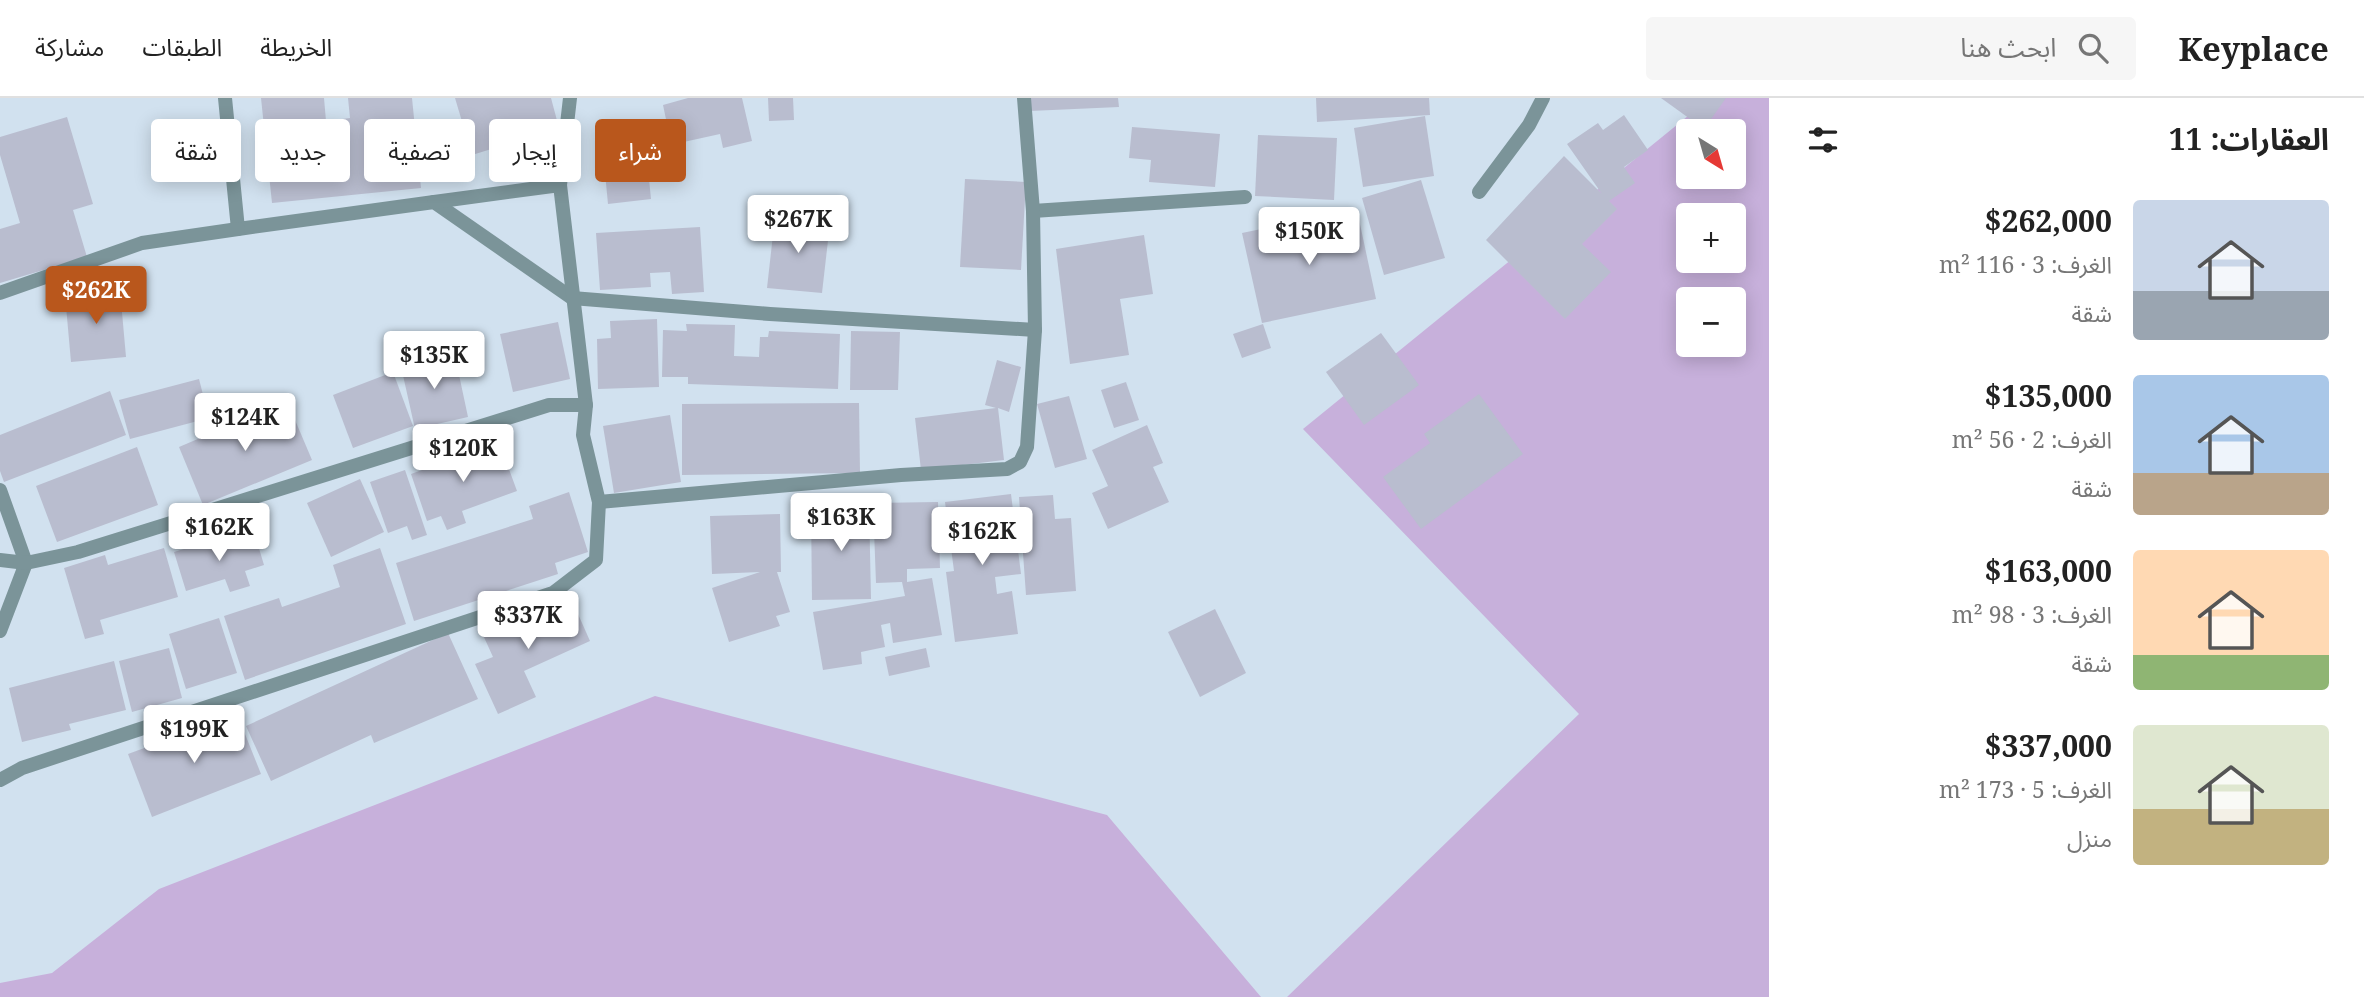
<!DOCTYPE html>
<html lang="ar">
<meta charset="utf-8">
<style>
body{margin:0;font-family:"Noto Serif","Noto Sans Arabic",serif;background:#f6f6f6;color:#222;direction:rtl;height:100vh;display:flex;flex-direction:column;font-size:26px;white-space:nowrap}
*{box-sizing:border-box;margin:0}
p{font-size:23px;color:#767676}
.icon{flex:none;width:38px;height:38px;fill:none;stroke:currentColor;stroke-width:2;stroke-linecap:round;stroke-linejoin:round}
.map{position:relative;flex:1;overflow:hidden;direction:ltr}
.details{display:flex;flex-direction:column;background:#fff;width:595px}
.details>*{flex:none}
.top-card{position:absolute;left:21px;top:21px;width:665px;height:63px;direction:rtl;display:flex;gap:14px}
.needle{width:46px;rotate:143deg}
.fabs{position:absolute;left:1676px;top:21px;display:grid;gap:14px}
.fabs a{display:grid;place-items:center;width:70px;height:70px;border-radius:7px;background:#fff;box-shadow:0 4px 18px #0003;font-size:35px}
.price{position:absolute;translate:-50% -60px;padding:0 16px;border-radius:7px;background:#fff;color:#222;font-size:23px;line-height:46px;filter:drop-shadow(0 2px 4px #0008)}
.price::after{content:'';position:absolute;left:50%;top:42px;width:21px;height:16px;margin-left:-10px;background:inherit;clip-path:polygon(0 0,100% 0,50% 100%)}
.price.current{background:#b9571c;color:#fff}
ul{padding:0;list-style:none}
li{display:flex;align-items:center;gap:21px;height:175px;padding:0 35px}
li span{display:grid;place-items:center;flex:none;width:196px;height:140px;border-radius:7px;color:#555}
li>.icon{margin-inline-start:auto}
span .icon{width:84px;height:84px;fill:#fffc;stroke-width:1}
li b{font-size:30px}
h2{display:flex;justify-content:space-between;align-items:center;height:84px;padding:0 35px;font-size:30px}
.chip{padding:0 24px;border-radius:7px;background:#fff;box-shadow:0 4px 18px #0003;font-size:24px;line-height:63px}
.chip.current{background:#b9571c;color:#fff}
header{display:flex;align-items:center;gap:42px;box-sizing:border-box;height:98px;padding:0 35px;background:#fff;border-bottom:2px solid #e0e0e0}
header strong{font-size:33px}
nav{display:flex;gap:38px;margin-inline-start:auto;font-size:24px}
.search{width:490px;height:63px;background:#f6f6f6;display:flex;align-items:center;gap:18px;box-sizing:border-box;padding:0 24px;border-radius:7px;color:#767676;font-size:26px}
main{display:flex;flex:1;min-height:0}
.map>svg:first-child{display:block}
.green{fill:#c7b0db;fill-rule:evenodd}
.building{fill:#b9bdcf}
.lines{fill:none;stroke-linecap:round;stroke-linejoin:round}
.street{stroke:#7b9499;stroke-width:14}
</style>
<header>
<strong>Keyplace</strong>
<div class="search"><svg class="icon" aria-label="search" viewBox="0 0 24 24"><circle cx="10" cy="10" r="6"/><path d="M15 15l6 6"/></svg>ابحث هنا</div>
<nav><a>الخريطة</a><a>الطبقات</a><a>مشاركة</a></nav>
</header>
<main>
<section class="details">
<h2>العقارات: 11<svg class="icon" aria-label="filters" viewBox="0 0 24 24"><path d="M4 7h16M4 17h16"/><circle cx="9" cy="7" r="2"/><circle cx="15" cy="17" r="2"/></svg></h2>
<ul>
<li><span style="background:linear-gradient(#c9d6e8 65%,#9aa5b1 0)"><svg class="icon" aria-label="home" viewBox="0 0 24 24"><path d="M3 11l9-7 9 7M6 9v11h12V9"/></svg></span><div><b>$262,000</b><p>الغرف: 3 · 116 m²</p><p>شقة</p></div></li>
<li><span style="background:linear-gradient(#a9c7e8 70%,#b9a48a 0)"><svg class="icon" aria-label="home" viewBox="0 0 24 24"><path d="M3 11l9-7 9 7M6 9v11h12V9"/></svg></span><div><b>$135,000</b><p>الغرف: 2 · 56 m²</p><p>شقة</p></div></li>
<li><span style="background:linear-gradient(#ffd9b3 75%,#8fb573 0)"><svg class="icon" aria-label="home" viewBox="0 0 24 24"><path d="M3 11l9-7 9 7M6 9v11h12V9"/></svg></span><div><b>$163,000</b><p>الغرف: 3 · 98 m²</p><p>شقة</p></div></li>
<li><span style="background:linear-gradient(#dfe7d0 60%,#c2b280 0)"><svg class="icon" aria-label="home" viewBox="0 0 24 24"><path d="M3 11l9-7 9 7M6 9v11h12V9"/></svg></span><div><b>$337,000</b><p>الغرف: 5 · 173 m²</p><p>منزل</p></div></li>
</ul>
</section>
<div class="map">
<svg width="1769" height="899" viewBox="0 0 1769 899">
<rect width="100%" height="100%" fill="#d1e1ef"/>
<!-- green -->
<g class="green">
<path d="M1710,0h59v899h-482l292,-283 -276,-285zM1689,33h45v46h-45zM1689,117h45v46h-45zM1689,201h45v46h-45z"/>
<path d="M655,598l452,119 154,182h-1261v-14l52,-10 107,-84z"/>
</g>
<!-- building -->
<g class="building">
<path d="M261,0h63l2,23 24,-3 -2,-20h64l9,90 -149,15z"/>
<path d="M455,0h96l8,30 -87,27z"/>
<path d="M688,0h54l10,43 -29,7 -3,-14 -50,11 3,15 -25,6 -8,-36 27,-6 -4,-19z"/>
<path d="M768,0h25l1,22 -25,1z"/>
<path d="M1029,0h89l1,9 -89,4z"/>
<path d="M1316,0h113l1,17 -113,7z"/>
<path d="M1661,0h65l-22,31z"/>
<path d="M1624,17l24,35 -24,17 11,16 -26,18 8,8 -35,35 29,28 -46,47 -79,-79 78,-84 38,38 -35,-50 31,-21 5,7z"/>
<path d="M1425,18l9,60 -71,11 -9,-59z"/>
<path d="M67,19l26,87 -20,6 14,47 -87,26v-54l20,-6 -20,-68v-18z"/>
<path d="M1132,29l88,7 -5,53 -66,-5 2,-22 -22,-2z"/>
<path d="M1258,37l79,3 -3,62 -79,-4z"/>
<path d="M648,71l3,30 -43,5 -3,-31z"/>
<path d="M965,81l61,3 -5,88 -61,-3z"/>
<path d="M1421,82l24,78 -61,17 -22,-77z"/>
<path d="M1357,112l19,89 -114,24 -20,-90 58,-12 7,29 13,-2 -6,-29z"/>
<path d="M775,119l55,6 -8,70 -55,-5z"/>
<path d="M700,129l4,65 -32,2 -2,-22 -20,1 1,14 -51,3 -4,-57z"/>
<path d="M1144,137l9,59 -33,5 9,56 -59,9 -14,-115z"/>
<path d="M120,192l6,67 -55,5 -6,-67z"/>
<path d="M657,221l2,68 -61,2 -1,-50 14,-1 -1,-17z"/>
<path d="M558,224l12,57 -57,13 -13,-58z"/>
<path d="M686,226l49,1 -1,31 25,1 1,-20h8l1,-6 71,3 -2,55 -150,-5v-7h-26l1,-47 24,1z"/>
<path d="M1263,226l8,24 -29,10 -9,-24z"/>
<path d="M851,233l49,1 -2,58h-48z"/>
<path d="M1381,235l38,52 -55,40 -38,-53z"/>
<path d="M430,257l2,6 23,-5 13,61 -53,12 -15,-67z"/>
<path d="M997,262l24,7 -12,45 -11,-4 6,52 -83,10 -6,-52 81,-10 -11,-3z"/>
<path d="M393,274l20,54 -60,22 -20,-53z"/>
<path d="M199,281l10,39 -79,21 -11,-39z"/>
<path d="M1126,284l13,38 -25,8 -13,-38z"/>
<path d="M110,293l16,44 -122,47 -4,-11v-36z"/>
<path d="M1479,296l44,60 -102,75 -38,-52 47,-34 -6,-9z"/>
<path d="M1069,298l18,63 -32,9 -18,-64z"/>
<path d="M287,303l25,59 -109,45 -24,-58z"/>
<path d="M859,305l1,70 -178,2v-71z"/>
<path d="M670,317l11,67 -67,11 -11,-67z"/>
<path d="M1147,327l16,38 -10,4 16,35 -61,27 -16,-36 16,-7 -16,-36z"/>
<path d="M499,344l18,49 -55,20 4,12 -19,7 -6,-14 -14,5 -16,-47z"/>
<path d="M137,349l21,58 -101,37 -21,-56z"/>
<path d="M405,372l22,65 -15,5 -5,-14 -19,7 -18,-51z"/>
<path d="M360,381l24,53 -53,25 -24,-54z"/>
<path d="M569,394l19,60 -33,11 3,11 -144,47 -18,-58 137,-44 -4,-13z"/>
<path d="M1011,396l10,80 -26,3 2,17 15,-3 6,43 -63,8 -9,-70 8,-1 -9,-69z"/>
<path d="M1053,397l2,24 16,-1 5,73 -50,4 -7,-98z"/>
<path d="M938,404l2,66 -33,1v13l25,-4 10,57 -49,8 -3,-20 -9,2 4,22 -24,5 1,12 -39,6 -10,-58 92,-16 -3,-14 -26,1 -3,-80z"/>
<path d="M869,407l2,94 -59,1 -1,-94z"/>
<path d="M780,416l1,58h-4l13,40 -14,4 4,10 -51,16 -17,-54 48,-16 -48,2 -2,-58z"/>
<path d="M255,437l9,30 -19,6 5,15 -20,6 -5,-13 -39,12 -12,-39 39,-12 2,7z"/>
<path d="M164,450l14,49 -78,23 4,14 -19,5 -21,-71 41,-13 3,10z"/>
<path d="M380,450l26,76 -161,56 -21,-64 55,-18 3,9 58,-20 -7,-22z"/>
<path d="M570,498l20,45 -66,30 12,26 -38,17 -23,-50 18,-7 -10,-22z"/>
<path d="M1215,511l31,64 -46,24 -32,-65z"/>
<path d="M219,520l18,55 -51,16 -17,-55z"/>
<path d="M448,535l30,66 -104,44 -3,-8 -100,46 -25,-55z"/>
<path d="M169,550l13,50 -50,14 -13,-51z"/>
<path d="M926,550l4,19 -41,9 -4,-19z"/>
<path d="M114,563l12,49 -57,14 2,6 -49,12 -13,-54z"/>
<path d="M237,616l24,60 -109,43 -24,-63z"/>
</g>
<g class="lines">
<!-- street -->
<g class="street">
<path d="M225,0l13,131 196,-27 138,96 198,16 265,16"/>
<path d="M560,87l10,-87"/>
<path d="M1479,94l50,-67 14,-27"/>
<path d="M434,104l126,-17 26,220"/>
<path d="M1033,113l212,-14"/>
<path d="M0,195l142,-50 96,-14"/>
<path d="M0,392l26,73 -26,68"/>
<path d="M0,462l26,3 52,-11 471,-147h37l-3,30 16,67 302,-27 106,-6 13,-7 7,-15 8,-117 -2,-119 -9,-113"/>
<path d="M0,682l22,-12 531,-175 43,-33 3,-58"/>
</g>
</g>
</svg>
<div class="fabs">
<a><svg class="needle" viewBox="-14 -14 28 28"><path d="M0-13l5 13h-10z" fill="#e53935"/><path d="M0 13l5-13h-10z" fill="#767676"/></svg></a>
<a>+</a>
<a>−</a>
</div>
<b class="price" style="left:798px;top:157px">$267K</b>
<b class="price" style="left:1309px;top:169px">$150K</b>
<b class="price current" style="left:96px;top:228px">$262K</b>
<b class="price" style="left:434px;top:293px">$135K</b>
<b class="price" style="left:245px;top:355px">$124K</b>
<b class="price" style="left:463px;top:386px">$120K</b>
<b class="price" style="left:841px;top:455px">$163K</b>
<b class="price" style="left:219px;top:465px">$162K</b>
<b class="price" style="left:982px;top:469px">$162K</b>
<b class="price" style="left:528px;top:553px">$337K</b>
<b class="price" style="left:194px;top:667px">$199K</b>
<div class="top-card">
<a class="chip current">شراء</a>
<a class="chip">إيجار</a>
<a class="chip">تصفية</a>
<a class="chip">جديد</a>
<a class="chip">شقة</a>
</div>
</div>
</main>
